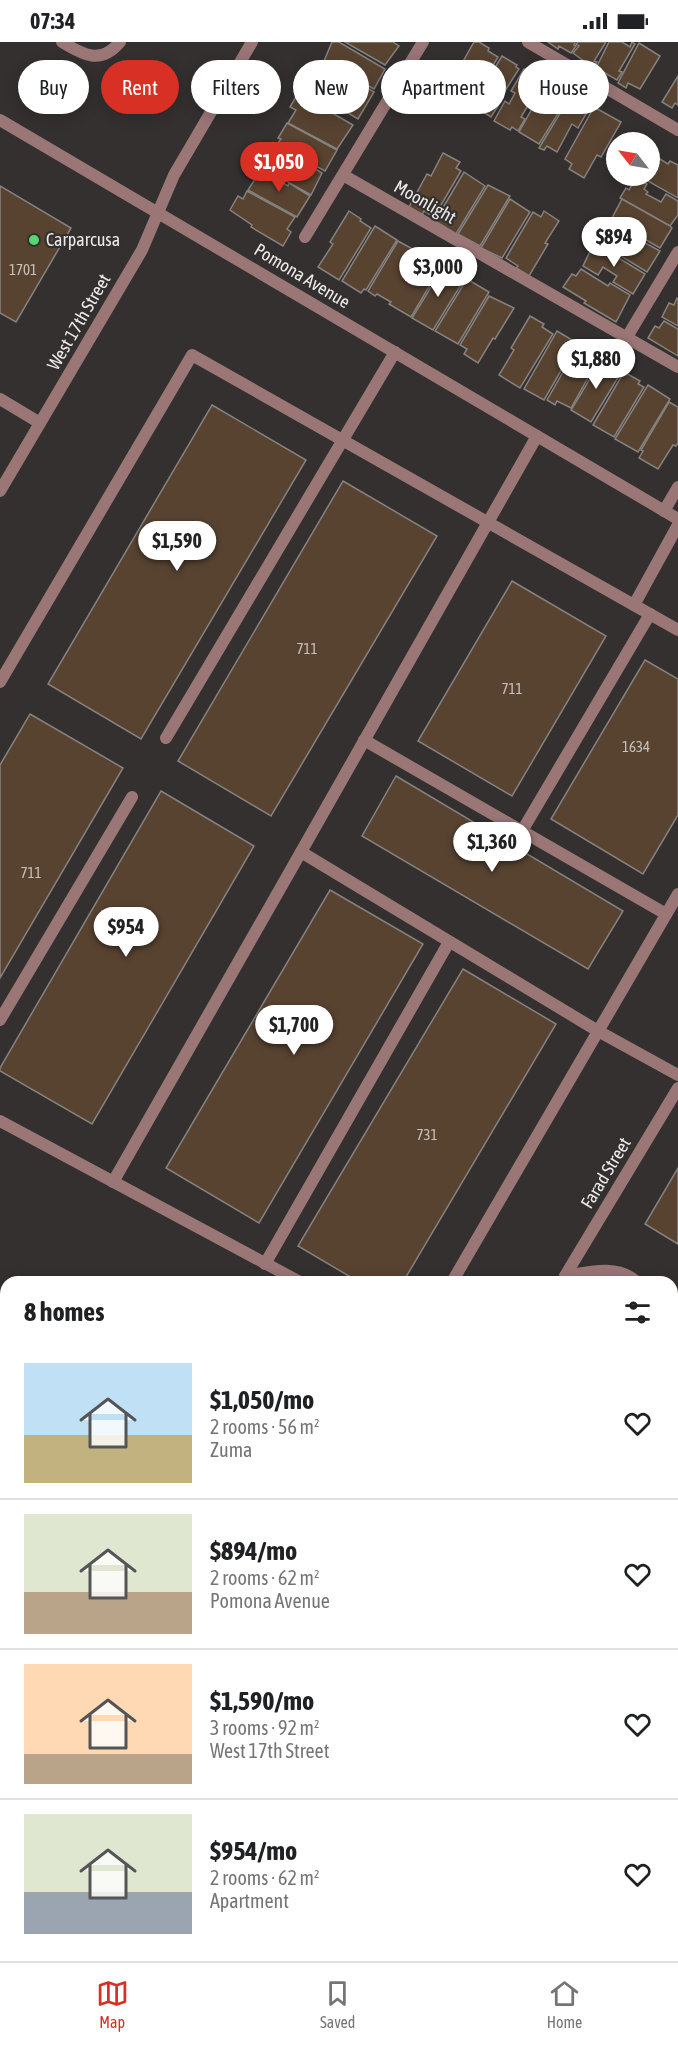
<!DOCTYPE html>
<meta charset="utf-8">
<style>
body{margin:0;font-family:"Asap Condensed",sans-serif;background:#f2f2f2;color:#202124;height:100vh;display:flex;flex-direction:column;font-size:22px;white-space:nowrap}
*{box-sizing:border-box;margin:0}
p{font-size:20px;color:#757577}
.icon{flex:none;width:33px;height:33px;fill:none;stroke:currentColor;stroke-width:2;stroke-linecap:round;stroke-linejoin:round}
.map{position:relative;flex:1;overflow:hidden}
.side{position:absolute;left:0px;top:1234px;width:678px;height:686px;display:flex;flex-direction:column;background:#fff;border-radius:18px 18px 0 0;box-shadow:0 3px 15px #0003}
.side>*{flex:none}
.hud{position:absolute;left:18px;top:18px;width:642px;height:54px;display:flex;gap:12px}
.needle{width:39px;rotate:301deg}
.buttons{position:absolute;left:606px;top:90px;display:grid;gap:12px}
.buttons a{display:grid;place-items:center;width:54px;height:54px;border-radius:50%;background:#fff;box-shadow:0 3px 15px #0003;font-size:30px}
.price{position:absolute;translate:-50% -51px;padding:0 14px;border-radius:21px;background:#fff;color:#222;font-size:20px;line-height:39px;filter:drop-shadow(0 2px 3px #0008)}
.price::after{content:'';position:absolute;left:50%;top:36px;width:18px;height:14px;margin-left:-9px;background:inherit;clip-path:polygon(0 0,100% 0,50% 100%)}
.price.active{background:#d93025;color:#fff}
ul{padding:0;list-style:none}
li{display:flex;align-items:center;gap:18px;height:150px;padding:0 24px}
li+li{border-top:2px solid #e0e0e0}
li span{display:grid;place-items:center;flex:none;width:168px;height:120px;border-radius:0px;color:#555}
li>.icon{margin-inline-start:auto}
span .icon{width:72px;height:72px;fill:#fffc;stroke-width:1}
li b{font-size:26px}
h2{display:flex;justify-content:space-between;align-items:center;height:72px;padding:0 24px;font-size:26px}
.tag{padding:0 21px;border-radius:27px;background:#fff;box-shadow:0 3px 15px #0003;font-size:21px;line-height:54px}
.tag.active{background:#d93025;color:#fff}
.status{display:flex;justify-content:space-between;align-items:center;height:42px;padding:0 30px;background:#fff;direction:ltr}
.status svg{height:16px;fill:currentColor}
.tabs{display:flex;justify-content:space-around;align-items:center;height:84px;border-top:2px solid #e0e0e0;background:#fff;font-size:16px;color:#757577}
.tabs a{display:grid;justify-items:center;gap:3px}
.tabs .active{color:#d93025}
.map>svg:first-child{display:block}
.building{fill:#584331;stroke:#858280;stroke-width:1.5}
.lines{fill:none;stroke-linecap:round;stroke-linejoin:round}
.service{stroke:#9a7677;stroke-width:12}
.minor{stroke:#9a7677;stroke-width:12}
.tertiary{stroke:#9a7677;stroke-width:12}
.poi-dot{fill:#57d570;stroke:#33302f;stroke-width:2}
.labels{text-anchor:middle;stroke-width:4.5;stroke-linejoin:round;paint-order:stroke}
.number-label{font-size:15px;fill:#c8c1bc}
.street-label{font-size:18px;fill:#edebea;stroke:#33302f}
.poi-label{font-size:18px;fill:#edebea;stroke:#33302f;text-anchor:start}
</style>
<div class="status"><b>07:34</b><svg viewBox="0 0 49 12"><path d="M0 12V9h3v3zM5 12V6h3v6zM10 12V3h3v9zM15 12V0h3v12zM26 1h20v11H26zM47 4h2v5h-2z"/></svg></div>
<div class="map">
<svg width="678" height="1919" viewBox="0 0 678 1919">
<rect width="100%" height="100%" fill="#33302f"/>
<!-- building -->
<g class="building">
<path d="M332,0h7l46,27 -11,20 -20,-11 -2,2 -28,-19z"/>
<path d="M345,0h48l6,4 -14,19z"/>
<path d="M474,0h5l10,6 -1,3 10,6 -29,48 -6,-4 -3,6 -14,-8 14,-25 -3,-2z"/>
<path d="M548,0h27l-1,3 2,1 -5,7 -12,-7 -1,3z"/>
<path d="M578,0h28l-12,19 3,1 -4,6 -20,-15 6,-7 -3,-2z"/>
<path d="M609,0h13l8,5 2,-5 3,2 -16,27 3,1 -5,8 -21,-12z"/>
<path d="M639,1l21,13 -20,33 -12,-6 -2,5 -8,-5z"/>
<path d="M502,14l15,9 -1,2 3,2 -18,28 2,1 -12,19 -19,-12z"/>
<path d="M322,23l30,18 2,-3 20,12 -16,27 -32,-19 1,-3 -23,-14 8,-14 6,4z"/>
<path d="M524,27l19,12 -22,36 4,2 -7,12 -6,-4 -2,3 -16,-9 11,-20 4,3 6,-11 -4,-2z"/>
<path d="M678,34v29l-3,-2 -3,5 -10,-6z"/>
<path d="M547,40l22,14 -30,48 -20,-12z"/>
<path d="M297,53l24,15 1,-3 31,18 -16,24 -49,-26 8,-13 -6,-3z"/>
<path d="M570,55l20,10 -12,21 -6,-4 -15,28 -10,-6 -3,4 -5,-2z"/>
<path d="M594,65l27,15 -20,35 -4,-2 -13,23 -15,-9 3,-5 -7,-5z"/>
<path d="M287,81l50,27 -12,21 -22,-12 -2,2 -25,-15 5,-7 -3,-1z"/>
<path d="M273,101l1,3 28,17 1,-2 19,12 -11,22 -50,-28 9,-14 -2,-1z"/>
<path d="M443,111l17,9 -4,6 5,3 -27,46 -10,-6 -2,4 -13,-8 18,-33 4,2z"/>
<path d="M650,111l18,11 2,-3 8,4v33l-39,-22h11z"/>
<path d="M261,128l27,16 1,-3 21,13 -13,21 -49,-27z"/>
<path d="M464,130l21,14 -29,48 -21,-13z"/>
<path d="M636,136l11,6 -3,5 4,3 -2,2 15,8 5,-8 12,7v14l-8,11 -50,-28 6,-10 3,2z"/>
<path d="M488,143l22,11 -30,50 -22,-12z"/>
<path d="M0,144l71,42 -55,94 -16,-9z"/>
<path d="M247,149l48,26 -8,12 4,3 -8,14 -32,-19 1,-2 -22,-15 8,-14 5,3z"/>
<path d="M510,157l20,13 -28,46 -21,-10z"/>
<path d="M622,157l48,27 2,2 -12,20 -49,-28z"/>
<path d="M349,169l12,8 -1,2 11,7 -32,52 -21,-13 15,-23 -3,-2z"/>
<path d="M544,169l15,10 -14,22 3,1 -19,32 -13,-8 2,-2 -12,-8 27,-46 8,5z"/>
<path d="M609,181l51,28 -13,21 -49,-30z"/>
<path d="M375,184l22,14 -31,50 -2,-1 -3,4 -19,-12z"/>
<path d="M398,199l44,24 -31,52 -22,-13 2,-2 -14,-8 -2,2 -7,-5z"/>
<path d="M594,201l51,31 -12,20 -20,-12 4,-6 -14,-9 -5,8 -15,-9z"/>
<path d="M444,224l20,14 -31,50 -21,-12z"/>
<path d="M581,227l27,17 2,-3 20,12 -14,27 -32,-19 2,-2 -23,-14 9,-13 4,2z"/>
<path d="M467,237l22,13 -31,52 -23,-13z"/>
<path d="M489,254l25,12 -19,31 -2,-1 -15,25 -14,-9 3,-5 -7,-4z"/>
<path d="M677,256l1,1v27l-16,-9 7,-14 5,2z"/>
<path d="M530,274l14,8 -2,3 11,7 -33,54 -21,-13 15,-25 -3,-2z"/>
<path d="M664,279l14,8v27l-30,-18 7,-12 4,2z"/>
<path d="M557,289l20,12 -33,57 -20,-11z"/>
<path d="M578,304l21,12 -28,50 -14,-7 -2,4 -8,-5z"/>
<path d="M602,317l20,12 -31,51 -20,-12z"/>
<path d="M624,330l16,9 -2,3 6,3 -30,50 -21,-12z"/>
<path d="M648,343l22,14 -32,53 -23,-13z"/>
<path d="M669,360l9,5v36l-2,3 -3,-1 -15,24 -19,-11 4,-7 -2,-1z"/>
<path d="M212,363l94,55 -165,279 -93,-55z"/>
<path d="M343,439l94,55 -166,280 -93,-55z"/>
<path d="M512,539l94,55 -94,160 -94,-55z"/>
<path d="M645,618l33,19v136l-35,59 -92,-55z"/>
<path d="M30,672l93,54 -123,210v-213z"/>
<path d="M396,734l227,135 -35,58 -226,-133z"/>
<path d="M161,749l93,55 -162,278 -92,-53v-3z"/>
<path d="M330,848l93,54 -164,279 -93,-55z"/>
<path d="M463,927l93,55 -153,258h-44l-61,-36z"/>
<path d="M678,1126v76l-33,-20z"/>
<path d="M0,1252l6,3v45l-6,10z"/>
<path d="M676,1368l2,2v38l-6,-3v-30z"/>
<path d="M6,1481v21l-6,-3v-7z"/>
<path d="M0,1514l6,3v70l-6,-4z"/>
<path d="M678,1542v76l-6,-3v-63z"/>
<path d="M6,1695v19l-6,-3v-6z"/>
<path d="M0,1728l6,4v16l-6,10z"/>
<path d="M672,1784l6,4v65l-6,10z"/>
<path d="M6,1844v70h124l-3,5h-127v-65z"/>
<path d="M273,1914h150l-3,5h-150z"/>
</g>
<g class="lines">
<!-- service -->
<g class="service">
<path d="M62,0c21,13 39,23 58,0"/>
<path d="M528,0l150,88"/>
<path d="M343,133l335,192"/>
<path d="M627,295l51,-85"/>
<path d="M0,357l40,24"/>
<path d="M537,394l-236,416 297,179 80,44"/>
<path d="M664,469l14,-24"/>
<path d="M634,563l44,-80"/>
<path d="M0,640l192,-327 486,275"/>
<path d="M166,696l229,-386"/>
<path d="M364,698l302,174"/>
<path d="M522,789l128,-217"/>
<path d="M0,978l132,-223"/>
<path d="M0,1079l300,161"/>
<path d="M113,1140l188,-330"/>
<path d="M265,1222l184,-322"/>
<path d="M565,1234c24,-4 52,-12 72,6"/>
<path d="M452,1240l226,-388"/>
<path d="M672,1269l6,3"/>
<path d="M0,1435l6,-8"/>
<path d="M0,1652l6,-10"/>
<path d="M672,1694l6,5"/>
<path d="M0,1819l6,-10"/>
<path d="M140,1919l3,-5"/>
<path d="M218,1919l3,-5"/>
<path d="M461,1919l3,-5"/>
<path d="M546,1919l3,-5"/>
</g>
<!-- minor -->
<g class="minor">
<path d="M305,195l118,-195"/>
<path d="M565,1234l113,-188"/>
</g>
<!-- tertiary -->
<g class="tertiary">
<path d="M0,78l678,399"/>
<path d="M0,449l142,-241 32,-75 78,-133"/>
</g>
</g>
<!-- markers -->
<circle class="poi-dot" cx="34" cy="198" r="6"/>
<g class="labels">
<!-- number labels -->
<g class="number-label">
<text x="23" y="233">1701</text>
<text x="307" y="612">711</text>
<text x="512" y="652">711</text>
<text x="636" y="710">1634</text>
<text x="31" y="836">711</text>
<text x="427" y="1098">731</text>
</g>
<!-- street labels -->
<g class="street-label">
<text transform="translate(425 160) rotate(30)" y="6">Moonlight</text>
<text transform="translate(302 234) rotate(31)" y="6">Pomona Avenue</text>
<text transform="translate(79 280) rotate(-60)" y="6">West 17th Street</text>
<text transform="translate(606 1131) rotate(-59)" y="6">Farad Street</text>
</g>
<!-- poi labels -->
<g class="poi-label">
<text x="46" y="204">Carparcusa</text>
</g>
</g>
</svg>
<div class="buttons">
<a><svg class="needle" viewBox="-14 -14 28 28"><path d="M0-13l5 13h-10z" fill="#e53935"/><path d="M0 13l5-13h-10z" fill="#757577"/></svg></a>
</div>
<b class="price active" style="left:279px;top:151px">$1,050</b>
<b class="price" style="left:614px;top:226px">$894</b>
<b class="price" style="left:438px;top:256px">$3,000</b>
<b class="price" style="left:596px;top:348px">$1,880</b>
<b class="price" style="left:177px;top:530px">$1,590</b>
<b class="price" style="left:492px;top:831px">$1,360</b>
<b class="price" style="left:126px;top:916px">$954</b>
<b class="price" style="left:294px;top:1014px">$1,700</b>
<div class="hud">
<a class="tag">Buy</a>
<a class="tag active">Rent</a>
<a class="tag">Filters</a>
<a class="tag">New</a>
<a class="tag">Apartment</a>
<a class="tag">House</a>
</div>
<section class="side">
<h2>8 homes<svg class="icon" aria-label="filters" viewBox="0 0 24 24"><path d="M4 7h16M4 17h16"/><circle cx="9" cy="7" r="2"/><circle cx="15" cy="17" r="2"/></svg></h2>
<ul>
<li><span style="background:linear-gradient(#bfe0f5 60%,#c2b280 0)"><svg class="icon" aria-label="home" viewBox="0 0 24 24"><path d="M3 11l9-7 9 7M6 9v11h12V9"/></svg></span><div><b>$1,050/mo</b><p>2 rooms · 56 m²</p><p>Zuma</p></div><svg class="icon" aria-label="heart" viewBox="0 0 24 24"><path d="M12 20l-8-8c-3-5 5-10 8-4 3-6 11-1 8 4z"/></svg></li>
<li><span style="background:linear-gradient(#dfe7d0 65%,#b9a48a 0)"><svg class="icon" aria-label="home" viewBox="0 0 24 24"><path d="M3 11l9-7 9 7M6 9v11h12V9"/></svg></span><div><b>$894/mo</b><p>2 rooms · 62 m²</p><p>Pomona Avenue</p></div><svg class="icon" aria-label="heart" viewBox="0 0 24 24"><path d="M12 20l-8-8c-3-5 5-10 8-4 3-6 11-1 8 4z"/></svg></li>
<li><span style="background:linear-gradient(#ffd9b3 75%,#b9a48a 0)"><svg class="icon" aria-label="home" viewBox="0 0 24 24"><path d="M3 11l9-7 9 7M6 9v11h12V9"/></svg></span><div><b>$1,590/mo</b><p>3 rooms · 92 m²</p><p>West 17th Street</p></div><svg class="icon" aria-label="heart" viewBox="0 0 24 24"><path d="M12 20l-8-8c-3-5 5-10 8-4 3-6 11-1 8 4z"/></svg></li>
<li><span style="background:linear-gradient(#dfe7d0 65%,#9aa5b1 0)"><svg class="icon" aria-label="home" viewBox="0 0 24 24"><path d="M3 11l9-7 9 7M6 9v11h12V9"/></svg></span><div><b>$954/mo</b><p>2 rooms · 62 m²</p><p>Apartment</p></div><svg class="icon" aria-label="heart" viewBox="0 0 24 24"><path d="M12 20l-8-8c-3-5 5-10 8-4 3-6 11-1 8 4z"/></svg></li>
</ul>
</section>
</div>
<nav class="tabs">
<a class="active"><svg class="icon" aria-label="map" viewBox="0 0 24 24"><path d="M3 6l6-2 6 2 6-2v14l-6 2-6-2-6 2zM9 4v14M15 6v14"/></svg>Map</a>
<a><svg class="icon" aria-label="saved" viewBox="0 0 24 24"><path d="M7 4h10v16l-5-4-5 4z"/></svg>Saved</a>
<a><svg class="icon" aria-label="home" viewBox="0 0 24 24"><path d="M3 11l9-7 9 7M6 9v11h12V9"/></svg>Home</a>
</nav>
